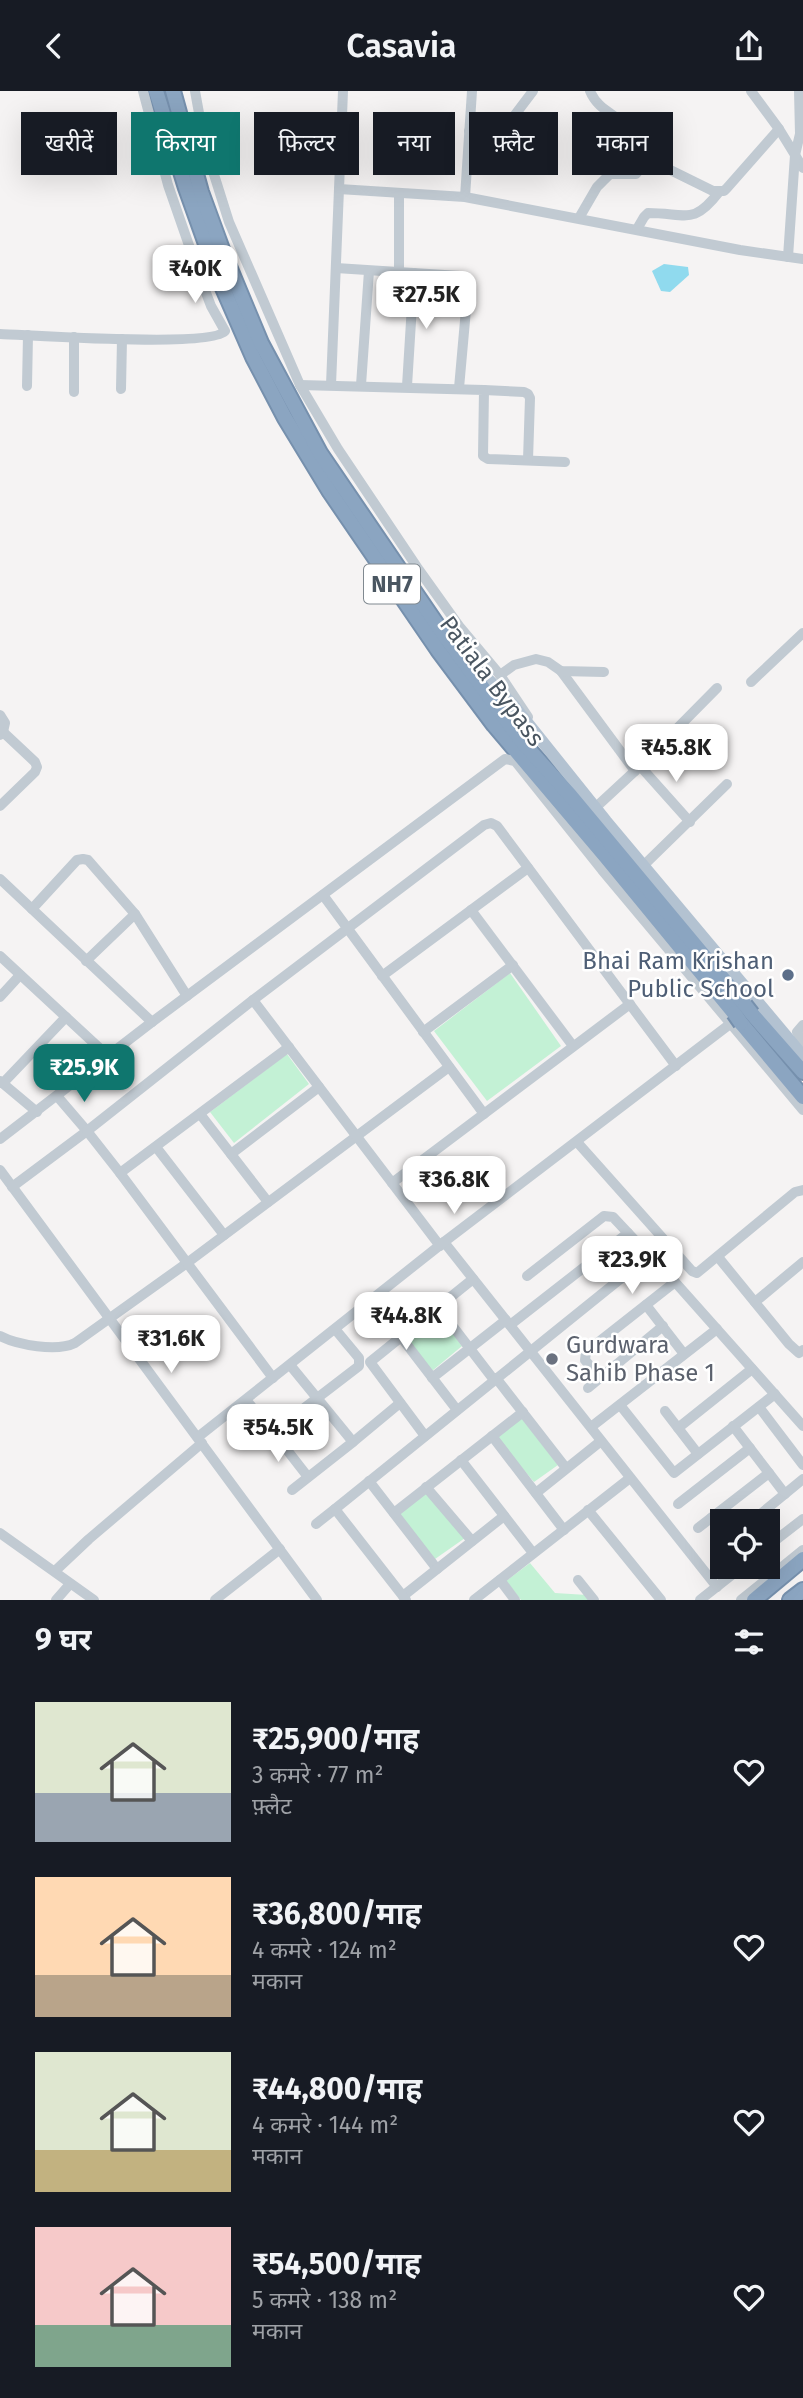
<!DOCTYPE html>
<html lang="hi">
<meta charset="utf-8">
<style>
body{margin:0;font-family:"Fira Sans","Noto Sans Devanagari",sans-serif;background:#20242c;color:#f1f3f6;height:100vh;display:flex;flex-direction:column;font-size:26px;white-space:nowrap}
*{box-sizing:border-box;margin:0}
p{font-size:23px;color:#9ea1a6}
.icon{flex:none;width:38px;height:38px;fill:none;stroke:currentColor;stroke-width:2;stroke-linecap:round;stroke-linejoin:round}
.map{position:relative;height:1509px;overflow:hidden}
.sheet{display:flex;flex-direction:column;background:#171b24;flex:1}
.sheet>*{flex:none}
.hud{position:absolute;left:21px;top:21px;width:761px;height:63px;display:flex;gap:14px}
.tools{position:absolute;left:710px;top:1418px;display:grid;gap:14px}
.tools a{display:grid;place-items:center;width:70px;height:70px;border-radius:0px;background:#171b24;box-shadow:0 7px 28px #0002;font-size:35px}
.price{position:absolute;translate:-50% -60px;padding:0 16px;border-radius:14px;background:#fff;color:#222;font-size:23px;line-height:46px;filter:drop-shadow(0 2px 4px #0008)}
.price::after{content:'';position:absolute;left:50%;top:42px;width:21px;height:16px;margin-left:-10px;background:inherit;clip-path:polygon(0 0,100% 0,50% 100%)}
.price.on{background:#0f766e;color:#fff}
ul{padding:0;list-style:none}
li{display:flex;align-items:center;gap:21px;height:175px;padding:0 35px}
li span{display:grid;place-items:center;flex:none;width:196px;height:140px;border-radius:0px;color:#555}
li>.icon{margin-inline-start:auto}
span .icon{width:84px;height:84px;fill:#fffc;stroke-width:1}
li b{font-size:30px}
h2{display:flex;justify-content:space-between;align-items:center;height:84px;padding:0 35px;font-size:30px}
.chip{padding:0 24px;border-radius:0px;background:#171b24;box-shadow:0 7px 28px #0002;font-size:24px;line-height:63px}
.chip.on{background:#0f766e;color:#fff}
header{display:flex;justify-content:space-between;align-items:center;height:91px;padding:0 35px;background:#171b24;font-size:32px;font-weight:600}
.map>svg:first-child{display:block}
.green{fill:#c3f1d5}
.water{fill:#90daee}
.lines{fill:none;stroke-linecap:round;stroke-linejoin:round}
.highway-casing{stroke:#7690ad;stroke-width:18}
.minor{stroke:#c1cad2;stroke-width:10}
.major{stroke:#b3c2d1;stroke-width:12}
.highway{stroke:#8ba5c1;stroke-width:14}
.highway-bridge-casing{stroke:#7690ad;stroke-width:18;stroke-linecap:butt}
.highway-bridge{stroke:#8ba5c1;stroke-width:14}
.service-dot{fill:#5c6f8a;stroke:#fff;stroke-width:2.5}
.worship-dot{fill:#6b7280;stroke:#fff;stroke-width:2.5}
.labels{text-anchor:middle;stroke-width:5;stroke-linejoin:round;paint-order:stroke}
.shield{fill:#fff;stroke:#808990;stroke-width:2}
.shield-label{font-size:23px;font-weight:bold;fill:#4a5661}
.street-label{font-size:24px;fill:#4a5661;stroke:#fff}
.service-label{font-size:24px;fill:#4e5e75;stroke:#fff;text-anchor:end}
.worship-label{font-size:24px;fill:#5b616d;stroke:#fff;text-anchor:start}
</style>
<header><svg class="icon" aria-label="back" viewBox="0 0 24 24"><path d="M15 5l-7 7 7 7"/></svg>Casavia<svg class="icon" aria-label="share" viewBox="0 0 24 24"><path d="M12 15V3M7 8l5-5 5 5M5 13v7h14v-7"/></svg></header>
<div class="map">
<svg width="803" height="1509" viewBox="0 0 803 1509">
<rect width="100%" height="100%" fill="#f5f3f3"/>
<!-- green -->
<g class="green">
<path d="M510,882l51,73 -74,55 -53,-70z"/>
<path d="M287,963l22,30 -75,59 -24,-31z"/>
<path d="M437,1221l25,34 -30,25 -27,-35z"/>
<path d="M520,1325l38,49 -24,17 -39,-46z"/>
<path d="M427,1399l38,48 -30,21 -38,-45z"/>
<path d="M530,1472l25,30 32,2 4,5h-70l-15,-19z"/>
</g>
<!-- water -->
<path class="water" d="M664,173l24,3 1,8 -19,17 -9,-1 -9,-20z"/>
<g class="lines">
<!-- highway casing -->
<g class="highway-casing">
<g id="highway">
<path d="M156,0l30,97 30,84 37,85 32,61 45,74 108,158 56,75 111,131 129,157"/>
<path d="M173,0l28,101 22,60 38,91 59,110 124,182 79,108 47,52 175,210"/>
<path d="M752,923l51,58"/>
<path d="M741,932l62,74"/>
<path d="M754,1509l49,-41"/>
<path d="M790,1509l13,-10"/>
</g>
</g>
<!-- minor -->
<g class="minor">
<path d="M195,0l10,55 24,76 71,163 38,64 81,121 40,56 41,49 28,42"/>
<path d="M590,0c8,20 27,23 41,39 8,9 8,20 17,29l65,32h11l3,-3 52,-59"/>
<path d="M751,0l28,38 24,39"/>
<path d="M469,40l20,3 13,-2 31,-41"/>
<path d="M339,98l126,8 275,53 63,9"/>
<path d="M399,102v79"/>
<path d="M465,106l7,-106"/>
<path d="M579,127l18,-31 13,-13h26l12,-15"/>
<path d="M637,138l7,-12 4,-4c38,0 45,13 71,-21"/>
<path d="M788,166l7,-102 5,-21 -1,-43"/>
<path d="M336,177l124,8 6,4 2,7 -9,101"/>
<path d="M0,243c32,1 212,14 225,-3l-14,-25 -11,-29 -32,-92 -25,-94"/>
<path d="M300,294l184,5 -1,66 5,3 77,3"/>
<path d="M331,294l12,-294"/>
<path d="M361,294l8,-114"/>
<path d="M27,295l1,-51"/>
<path d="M407,295l7,-113"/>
<path d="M121,298l1,-50"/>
<path d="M484,299l40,2 4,2 2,4 -2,62"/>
<path d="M74,301v-55"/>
<path d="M561,580l74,100"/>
<path d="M500,584l14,-10 22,-6 12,3 13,9 43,1"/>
<path d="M751,591l52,-49"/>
<path d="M0,624l5,8 -2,9"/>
<path d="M0,644l3,-3 32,30 2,5 -2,5 -35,34"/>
<path d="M640,675l50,56"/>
<path d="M595,717l40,-37 82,-83"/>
<path d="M643,775l84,-82"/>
<path d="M0,788l152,143"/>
<path d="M323,804l161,219"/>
<path d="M32,818l45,-49 6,-1 5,1 47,54 52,82"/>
<path d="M471,819l102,136"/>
<path d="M0,865l108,100"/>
<path d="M86,870l49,-47"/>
<path d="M382,885l146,-108"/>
<path d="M0,906l20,-22"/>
<path d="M253,909l231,-175 7,-2 6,3 179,240"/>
<path d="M803,934l-6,7 6,10"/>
<path d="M423,941l90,-67"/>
<path d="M0,990l37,31"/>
<path d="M0,992h3l63,-66"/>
<path d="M200,1023l68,88"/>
<path d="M0,1048l152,-117 353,-263 10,2 87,109 201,240"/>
<path d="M577,1051l115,129 5,2 98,-81 8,-2"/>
<path d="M156,1056l68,88"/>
<path d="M231,1063l88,-67"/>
<path d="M0,1079l317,430"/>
<path d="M120,1082l169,-126"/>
<path d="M392,1092l238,-179"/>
<path d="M12,1096l75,-56 -30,-35"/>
<path d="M444,1151l273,345"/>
<path d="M718,1166l71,87 10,9 4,-3"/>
<path d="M527,1185l77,-60 9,1 15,16"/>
<path d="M755,1211l48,-40"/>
<path d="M646,1214l38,49"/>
<path d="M438,1216l56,73"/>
<path d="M510,1234l118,-92 47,49 128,144"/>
<path d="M0,1245c17,9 57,16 75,7l112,-80 262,-196"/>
<path d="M401,1246l56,73"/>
<path d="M290,1274l63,77 47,-39"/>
<path d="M273,1287l-153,-205 -33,-42 166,-131 187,246"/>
<path d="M432,1287l74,-58"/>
<path d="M496,1287l70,90"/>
<path d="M600,1287l-15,-18 1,-8 89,-70"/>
<path d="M588,1297l75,-62"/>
<path d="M246,1309l27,32 86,-66v-8l-24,-29"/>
<path d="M620,1314l54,68 101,-79"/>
<path d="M759,1316l44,58"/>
<path d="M665,1320l33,43"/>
<path d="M591,1336l126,-98"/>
<path d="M678,1337l74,-59"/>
<path d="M273,1341l35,45"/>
<path d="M425,1345l-55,-74 103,-83"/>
<path d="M492,1345l72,94"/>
<path d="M198,1346l246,-195 290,-221"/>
<path d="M461,1369l72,93"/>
<path d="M769,1382l16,21"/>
<path d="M369,1390l68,88"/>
<path d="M426,1396l46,54"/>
<path d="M292,1399l61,-48"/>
<path d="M536,1402l65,-52"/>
<path d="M678,1413l72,-56"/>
<path d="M588,1419l73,90"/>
<path d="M394,1422l129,-101"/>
<path d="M752,1430l51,-42"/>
<path d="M316,1433l19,-15"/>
<path d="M698,1437l13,-10"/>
<path d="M0,1442l94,67"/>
<path d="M723,1444l-12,-17 58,-45 -36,-47"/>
<path d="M768,1455l35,-27"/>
<path d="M55,1480l34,-32 113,-96"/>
<path d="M500,1489l15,20"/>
<path d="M578,1489l16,20"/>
<path d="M403,1505l101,-80"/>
<path d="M56,1509l14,-16"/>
<path d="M215,1509l65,-51"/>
<path d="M406,1509l-71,-91 315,-254"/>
<path d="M474,1509l156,-122"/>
<path d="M700,1509l43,-34"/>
<path d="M741,1509l62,-50"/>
</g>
<!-- major -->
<path class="major" d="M457,556l57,59 92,115 197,235"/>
<!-- highway -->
<use href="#highway" class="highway"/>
<!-- highway-bridge casing -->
<g class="highway-bridge-casing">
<g id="highway-bridge">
<path d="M745,914l7,9"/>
<path d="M734,922l7,10"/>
</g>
</g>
<!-- highway-bridge -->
<use href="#highway-bridge" class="highway-bridge"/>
</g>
<!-- markers -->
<circle class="service-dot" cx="788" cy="884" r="7"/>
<circle class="worship-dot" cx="552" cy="1268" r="7"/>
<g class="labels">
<!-- shield labels -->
<rect class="shield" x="364" y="473.5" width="56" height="39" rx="5"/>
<g class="shield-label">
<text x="392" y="501">NH7</text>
</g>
<!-- street labels -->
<g class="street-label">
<text transform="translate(492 590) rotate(53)" y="8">Patiala Bypass</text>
</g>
<!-- service labels -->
<g class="service-label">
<text x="774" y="878">Bhai Ram Krishan<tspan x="774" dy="28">Public School</tspan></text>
</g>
<!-- worship labels -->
<g class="worship-label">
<text x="566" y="1262">Gurdwara<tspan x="566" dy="28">Sahib Phase 1</tspan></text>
</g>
</g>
</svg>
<div class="tools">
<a><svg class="icon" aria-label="locate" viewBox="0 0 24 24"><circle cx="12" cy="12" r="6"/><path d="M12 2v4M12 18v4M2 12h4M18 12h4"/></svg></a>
</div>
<b class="price" style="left:195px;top:214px">₹40K</b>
<b class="price" style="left:426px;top:240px">₹27.5K</b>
<b class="price" style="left:676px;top:693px">₹45.8K</b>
<b class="price on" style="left:84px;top:1013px">₹25.9K</b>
<b class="price" style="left:454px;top:1125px">₹36.8K</b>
<b class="price" style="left:632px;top:1205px">₹23.9K</b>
<b class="price" style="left:406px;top:1261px">₹44.8K</b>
<b class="price" style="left:171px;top:1284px">₹31.6K</b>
<b class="price" style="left:278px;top:1373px">₹54.5K</b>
<div class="hud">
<a class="chip">खरीदें</a>
<a class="chip on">किराया</a>
<a class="chip">फ़िल्टर</a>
<a class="chip">नया</a>
<a class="chip">फ़्लैट</a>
<a class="chip">मकान</a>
</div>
</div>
<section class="sheet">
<h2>9 घर<svg class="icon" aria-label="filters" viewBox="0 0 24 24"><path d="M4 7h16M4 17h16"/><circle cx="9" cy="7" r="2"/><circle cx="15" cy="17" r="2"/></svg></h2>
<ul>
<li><span style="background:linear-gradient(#dfe7d0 65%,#9aa5b1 0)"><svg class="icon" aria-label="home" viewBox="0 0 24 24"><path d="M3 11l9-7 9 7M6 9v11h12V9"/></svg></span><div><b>₹25,900/माह</b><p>3 कमरे · 77 m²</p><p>फ़्लैट</p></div><svg class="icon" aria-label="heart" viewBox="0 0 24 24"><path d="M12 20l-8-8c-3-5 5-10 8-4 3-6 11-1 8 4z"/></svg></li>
<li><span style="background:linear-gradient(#ffd9b3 70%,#b9a48a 0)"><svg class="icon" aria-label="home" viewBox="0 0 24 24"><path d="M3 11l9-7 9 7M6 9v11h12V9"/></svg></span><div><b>₹36,800/माह</b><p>4 कमरे · 124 m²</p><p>मकान</p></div><svg class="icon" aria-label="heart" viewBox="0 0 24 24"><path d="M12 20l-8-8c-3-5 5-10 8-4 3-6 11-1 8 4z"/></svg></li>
<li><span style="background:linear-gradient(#dfe7d0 70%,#c2b280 0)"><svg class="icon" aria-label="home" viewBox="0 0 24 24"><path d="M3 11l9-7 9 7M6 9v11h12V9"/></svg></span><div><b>₹44,800/माह</b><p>4 कमरे · 144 m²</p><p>मकान</p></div><svg class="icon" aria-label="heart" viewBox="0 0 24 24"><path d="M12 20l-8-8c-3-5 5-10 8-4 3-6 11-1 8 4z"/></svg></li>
<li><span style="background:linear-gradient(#f6c9c9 70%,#7fa58c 0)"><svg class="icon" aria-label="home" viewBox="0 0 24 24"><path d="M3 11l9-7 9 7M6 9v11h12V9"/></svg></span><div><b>₹54,500/माह</b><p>5 कमरे · 138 m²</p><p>मकान</p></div><svg class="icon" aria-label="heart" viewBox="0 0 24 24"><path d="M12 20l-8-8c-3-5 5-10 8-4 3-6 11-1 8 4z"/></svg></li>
</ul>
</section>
